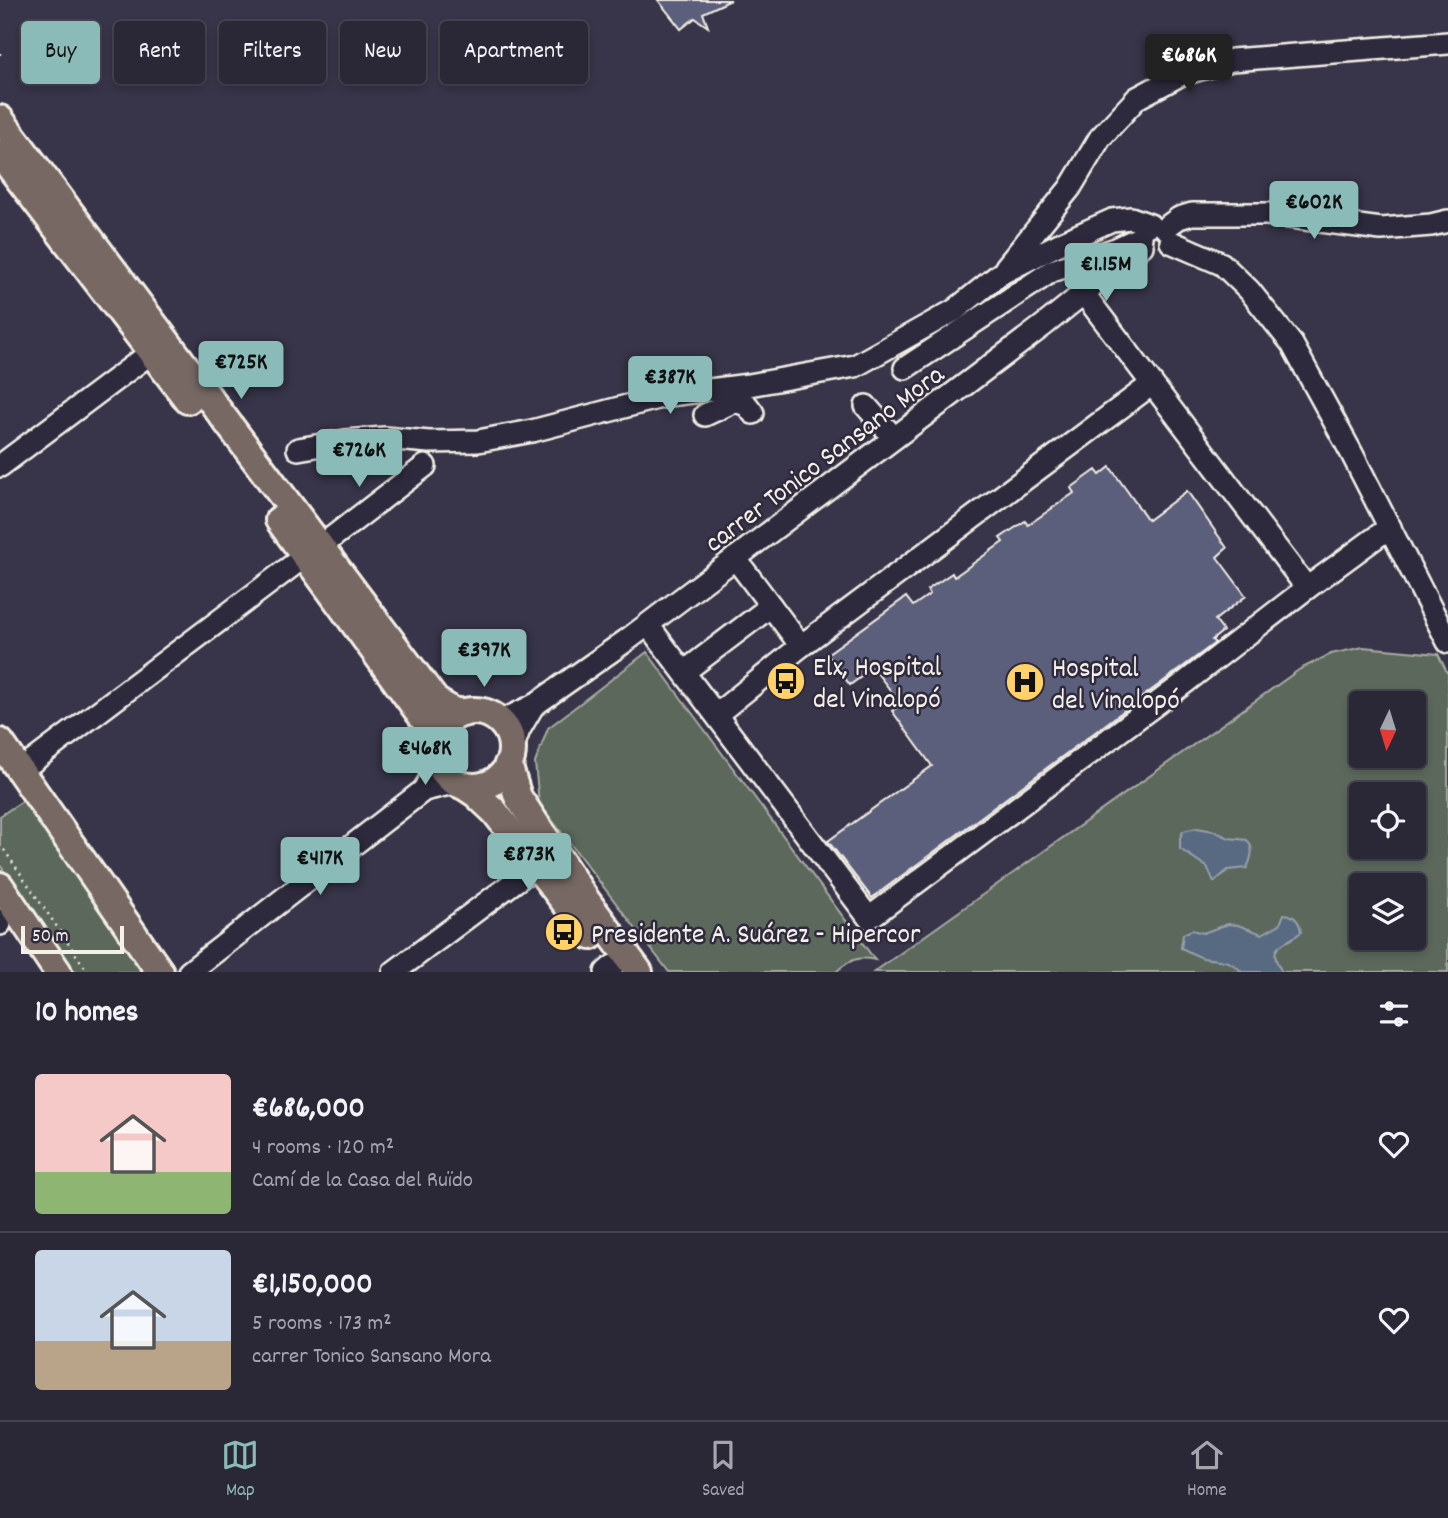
<!DOCTYPE html>
<meta charset="utf-8">
<style>
body{margin:0;font-family:Dekko,sans-serif;background:#322f3f;color:#f1f3f6;height:100vh;display:flex;flex-direction:column;font-size:26px;white-space:nowrap}
*{box-sizing:border-box;margin:0}
p{font-size:23px;color:#a5a5ad}
.icon{flex:none;width:38px;height:38px;fill:none;stroke:currentColor;stroke-width:2;stroke-linecap:round;stroke-linejoin:round}
.map{position:relative;height:972px;overflow:hidden}
.details{display:flex;flex-direction:column;background:#2a2737;flex:1}
.details>*{flex:none}
.banner{position:absolute;left:21px;top:21px;width:700px;height:63px;display:flex;gap:14px}
.needle{width:46px;rotate:184deg}
.tools{position:absolute;left:1349px;top:691px;display:grid;gap:14px}
.tools a{display:grid;place-items:center;width:77px;height:77px;border-radius:7px;background:#2a2737;box-shadow:0 4px 10px #0003,0 0 0 2px #464452;font-size:35px}
.scale{position:absolute;left:21px;bottom:18px;width:103px;box-sizing:border-box;padding-left:7px;border:4px solid #f4f1e8;border-top:0;font-size:19px;line-height:24px;white-space:nowrap;color:#f4f1e8;-webkit-text-stroke:5px #2f2a3d;paint-order:stroke}
.price{position:absolute;translate:-50% -60px;padding:0 16px;border-radius:7px;background:#8bbbb9;color:#111;font-size:23px;line-height:46px;filter:drop-shadow(0 2px 4px #0008)}
.price::after{content:'';position:absolute;left:50%;top:42px;width:21px;height:16px;margin-left:-10px;background:inherit;clip-path:polygon(0 0,100% 0,50% 100%)}
.price.active{background:#222;color:#fff}
ul{padding:0;list-style:none}
li{display:flex;align-items:center;gap:21px;height:175px;padding:0 35px}
li+li{border-top:2px solid #464452}
li span{display:grid;place-items:center;flex:none;width:196px;height:140px;border-radius:7px;color:#555}
li>.icon{margin-inline-start:auto}
span .icon{width:84px;height:84px;fill:#fffc;stroke-width:1}
li b{font-size:30px}
h2{display:flex;justify-content:space-between;align-items:center;height:84px;padding:0 35px;font-size:30px}
.pill{padding:0 24px;border-radius:7px;background:#2a2737;box-shadow:0 4px 10px #0003,0 0 0 2px #464452;font-size:24px;line-height:63px}
.pill.active{background:#8bbbb9;color:#111}
.dock{display:flex;justify-content:space-around;align-items:center;height:98px;border-top:2px solid #464452;background:#2a2737;font-size:19px;color:#a5a5ad}
.dock a{display:grid;justify-items:center;gap:4px}
.dock .active{color:#8bbbb9}
.map>svg:first-child{display:block}
.green{fill:#5b675c;stroke:#a8aca2;stroke-width:2;fill-rule:evenodd}
.water{fill:#596a82;stroke:#97a0ab;stroke-width:2}
.building{fill:#5b5e7b;stroke:#f4f1e8;stroke-width:2}
.lines{fill:none;stroke-linecap:round;stroke-linejoin:round}
.minor-casing{stroke:#f4f1e8;stroke-width:26}
.major-casing{stroke:#f4f1e8;stroke-width:32}
.path{stroke:#f4f1e8;stroke-width:2.5;stroke-dasharray:2 5;stroke-linecap:butt}
.minor{stroke:#2f2a3d;stroke-width:21}
.major{stroke:#776864;stroke-width:26}
.labels{text-anchor:middle;stroke-width:5;stroke-linejoin:round;paint-order:stroke}
.street-label{font-size:28px;fill:#f4f1e8;stroke:#2f2a3d}
.poi-label{font-size:28px;fill:#f4f1e8;stroke:#2f2a3d;text-anchor:start}
</style>
<div class="map">
<svg width="1448" height="972" viewBox="0 0 1448 972">
<rect width="100%" height="100%" fill="#383449"/>
<filter id="ink" filterUnits="userSpaceOnUse"><feTurbulence type="fractalNoise" baseFrequency=".0143" numOctaves="2"/><feDisplacementMap in="SourceGraphic" scale="14" xChannelSelector="R" yChannelSelector="G"/><feConvolveMatrix kernelMatrix="1 2 1 2 8 2 1 2 1" color-interpolation-filters="sRGB"/></filter>
<g filter="url(#ink)">
<!-- green -->
<g class="green">
<path d="M1363,647l75,7 10,20v298h-574l426,-303 31,-15zM1362,704h52v52h-52zM1362,794h52v53h-52zM1362,886h52v52h-52z"/>
<path d="M647,652l228,308c-18,-4 -26,0 -39,12h-167l-130,-169 -4,-40 13,-35z"/>
<path d="M24,800l117,170 -3,2h-65l-73,-107v-49z"/>
</g>
<!-- water -->
<g class="water">
<path d="M1197,828l17,3 15,7 18,2c8,8 4,19 0,28l-19,2 -14,12 -7,-15 -27,-18v-11l3,-7z"/>
<path d="M1284,914c11,1 16,8 17,18 -15,14 -37,11 -19,40h-40c-14,-14 -21,-11 -39,-14 -7,-2 -15,-7 -22,-10l2,-14 9,-4 11,3 25,-9 10,1 24,9 18,-10z"/>
</g>
<!-- building -->
<g class="building">
<path d="M658,0h73l-28,13 5,14 -13,-9 -14,11z"/>
<path d="M1110,467l38,53 39,-29 40,57 -10,9 29,39 -31,24 8,11 -11,9 3,3 -343,255 -44,-57 104,-75 -40,-55 9,-7 -28,-36 -23,17 -23,-31 79,-57 7,9 17,-12 -3,-4 25,-17 2,4 49,-35 -3,-4 25,-17 3,4 46,-32 -3,-5 25,-18 4,5z"/>
</g>
<g class="lines">
<!-- minor casing -->
<g class="minor-casing">
<g id="minor">
<path d="M1165,228l14,-10 13,-4h75l114,15 50,-4 17,-4"/>
<path d="M1171,242l51,22 27,26 43,54 59,108 97,190"/>
<path d="M1006,267l64,-79 30,-50 37,-40 43,-23 52,-15 216,-17"/>
<path d="M1084,294l223,294 83,-61"/>
<path d="M905,368l147,-97 64,-22 25,-12"/>
<path d="M866,406l28,32"/>
<path d="M705,415l30,-14 12,4 6,8"/>
<path d="M298,449l47,-8 40,-3 44,4 49,-1 54,-10 137,-36 80,-10 106,-19 100,-56 45,-36 63,-32 49,-22 19,-2 19,7"/>
<path d="M0,466l152,-114"/>
<path d="M321,546l104,-80"/>
<path d="M735,558l66,88"/>
<path d="M648,625l221,293 314,-234 124,-96"/>
<path d="M684,672l87,-66"/>
<path d="M717,714l84,-68 351,-262"/>
<path d="M496,719l12,-1 25,-12 94,-66 417,-315 98,-79"/>
<path d="M511,753l8,-23 14,-24"/>
<path d="M20,771l285,-215"/>
<path d="M424,790l8,-15 5,-19"/>
<path d="M0,924v-4"/>
<path d="M189,972l235,-182 25,-6h9"/>
<path d="M394,972l143,-107"/>
<path d="M606,972l7,-6"/>
</g>
</g>
<!-- major casing -->
<g class="major-casing">
<g id="major">
<path d="M0,119l436,582 17,10 10,2"/>
<path d="M0,154l188,246"/>
<path d="M279,520l147,202 9,27"/>
<circle cx="474" cy="749" r="38"/>
<path d="M0,742l160,230"/>
<path d="M508,764l10,33 68,103 53,72"/>
<path d="M464,786l12,8 19,18 96,124"/>
<path d="M0,886l58,86"/>
</g>
</g>
<!-- path -->
<g class="path">
<path d="M0,53v4"/>
<path d="M0,844l88,128"/>
</g>
<!-- minor -->
<use href="#minor" class="minor"/>
<!-- major -->
<use href="#major" class="major"/>
</g>
</g>
<!-- icons -->
<defs>
<g id="bus-disc" transform="scale(2.0125)"><circle r="9.5" fill="#ffd166" stroke="#2f2a3d"/><path d="M-5-6H5V4H4V6H2V4H-2V6H-4V4H-5ZM-3.5-4V0h7V-4ZM-3.5 1.2v1.5H-2V1.2ZM2 1.2v1.5H3.5V1.2Z" fill="#111"/></g>
<g id="hospital-disc" transform="scale(2.0125)"><circle r="9.5" fill="#ffd166" stroke="#2f2a3d"/><path d="M-5-5h3v3.5h4V-5h3V5h-3V1.5h-4V5h-3Z" fill="#111"/></g>
</defs>
<g fill-rule="evenodd">
<use href="#bus-disc" x="786" y="681"/>
<use href="#hospital-disc" x="1025" y="682"/>
<use href="#bus-disc" x="564" y="932"/>
</g>
<g class="labels">
<!-- street labels -->
<g class="street-label">
<text transform="translate(823 457) rotate(-37)" y="10">carrer Tonico Sansano Mora</text>
</g>
<!-- poi labels -->
<g class="poi-label">
<text x="813" y="675">Elx, Hospital<tspan x="813" dy="32">del Vinalopó</tspan></text>
<text x="1052" y="676">Hospital<tspan x="1052" dy="32">del Vinalopó</tspan></text>
<text x="591" y="942">Presidente A. Suárez - Hipercor</text>
</g>
</g>
</svg>
<div class="tools">
<a><svg class="needle" viewBox="-14 -14 28 28"><path d="M0-13l5 13h-10z" fill="#e53935"/><path d="M0 13l5-13h-10z" fill="#a5a5ad"/></svg></a>
<a><svg class="icon" aria-label="locate" viewBox="0 0 24 24"><circle cx="12" cy="12" r="6"/><path d="M12 2v4M12 18v4M2 12h4M18 12h4"/></svg></a>
<a><svg class="icon" aria-label="layers" viewBox="0 0 24 24"><path d="M12 4l9 5-9 5-9-5zM3 14l9 5 9-5"/></svg></a>
</div>
<div class="scale">50 m</div>
<b class="price active" style="left:1189px;top:94px">€686K</b>
<b class="price" style="left:1314px;top:241px">€602K</b>
<b class="price" style="left:1106px;top:303px">€1.15M</b>
<b class="price" style="left:241px;top:401px">€725K</b>
<b class="price" style="left:670px;top:416px">€387K</b>
<b class="price" style="left:359px;top:489px">€726K</b>
<b class="price" style="left:484px;top:689px">€397K</b>
<b class="price" style="left:425px;top:787px">€468K</b>
<b class="price" style="left:529px;top:893px">€873K</b>
<b class="price" style="left:320px;top:897px">€417K</b>
<div class="banner">
<a class="pill active">Buy</a>
<a class="pill">Rent</a>
<a class="pill">Filters</a>
<a class="pill">New</a>
<a class="pill">Apartment</a>
</div>
</div>
<section class="details">
<h2>10 homes<svg class="icon" aria-label="filters" viewBox="0 0 24 24"><path d="M4 7h16M4 17h16"/><circle cx="9" cy="7" r="2"/><circle cx="15" cy="17" r="2"/></svg></h2>
<ul>
<li><span style="background:linear-gradient(#f6c9c9 70%,#8fb573 0)"><svg class="icon" aria-label="home" viewBox="0 0 24 24"><path d="M3 11l9-7 9 7M6 9v11h12V9"/></svg></span><div><b>€686,000</b><p>4 rooms · 120 m²</p><p>Camí de la Casa del Ruïdo</p></div><svg class="icon" aria-label="heart" viewBox="0 0 24 24"><path d="M12 20l-8-8c-3-5 5-10 8-4 3-6 11-1 8 4z"/></svg></li>
<li><span style="background:linear-gradient(#c9d6e8 65%,#b9a48a 0)"><svg class="icon" aria-label="home" viewBox="0 0 24 24"><path d="M3 11l9-7 9 7M6 9v11h12V9"/></svg></span><div><b>€1,150,000</b><p>5 rooms · 173 m²</p><p>carrer Tonico Sansano Mora</p></div><svg class="icon" aria-label="heart" viewBox="0 0 24 24"><path d="M12 20l-8-8c-3-5 5-10 8-4 3-6 11-1 8 4z"/></svg></li>
</ul>
</section>
<nav class="dock">
<a class="active"><svg class="icon" aria-label="map" viewBox="0 0 24 24"><path d="M3 6l6-2 6 2 6-2v14l-6 2-6-2-6 2zM9 4v14M15 6v14"/></svg>Map</a>
<a><svg class="icon" aria-label="saved" viewBox="0 0 24 24"><path d="M7 4h10v16l-5-4-5 4z"/></svg>Saved</a>
<a><svg class="icon" aria-label="home" viewBox="0 0 24 24"><path d="M3 11l9-7 9 7M6 9v11h12V9"/></svg>Home</a>
</nav>
